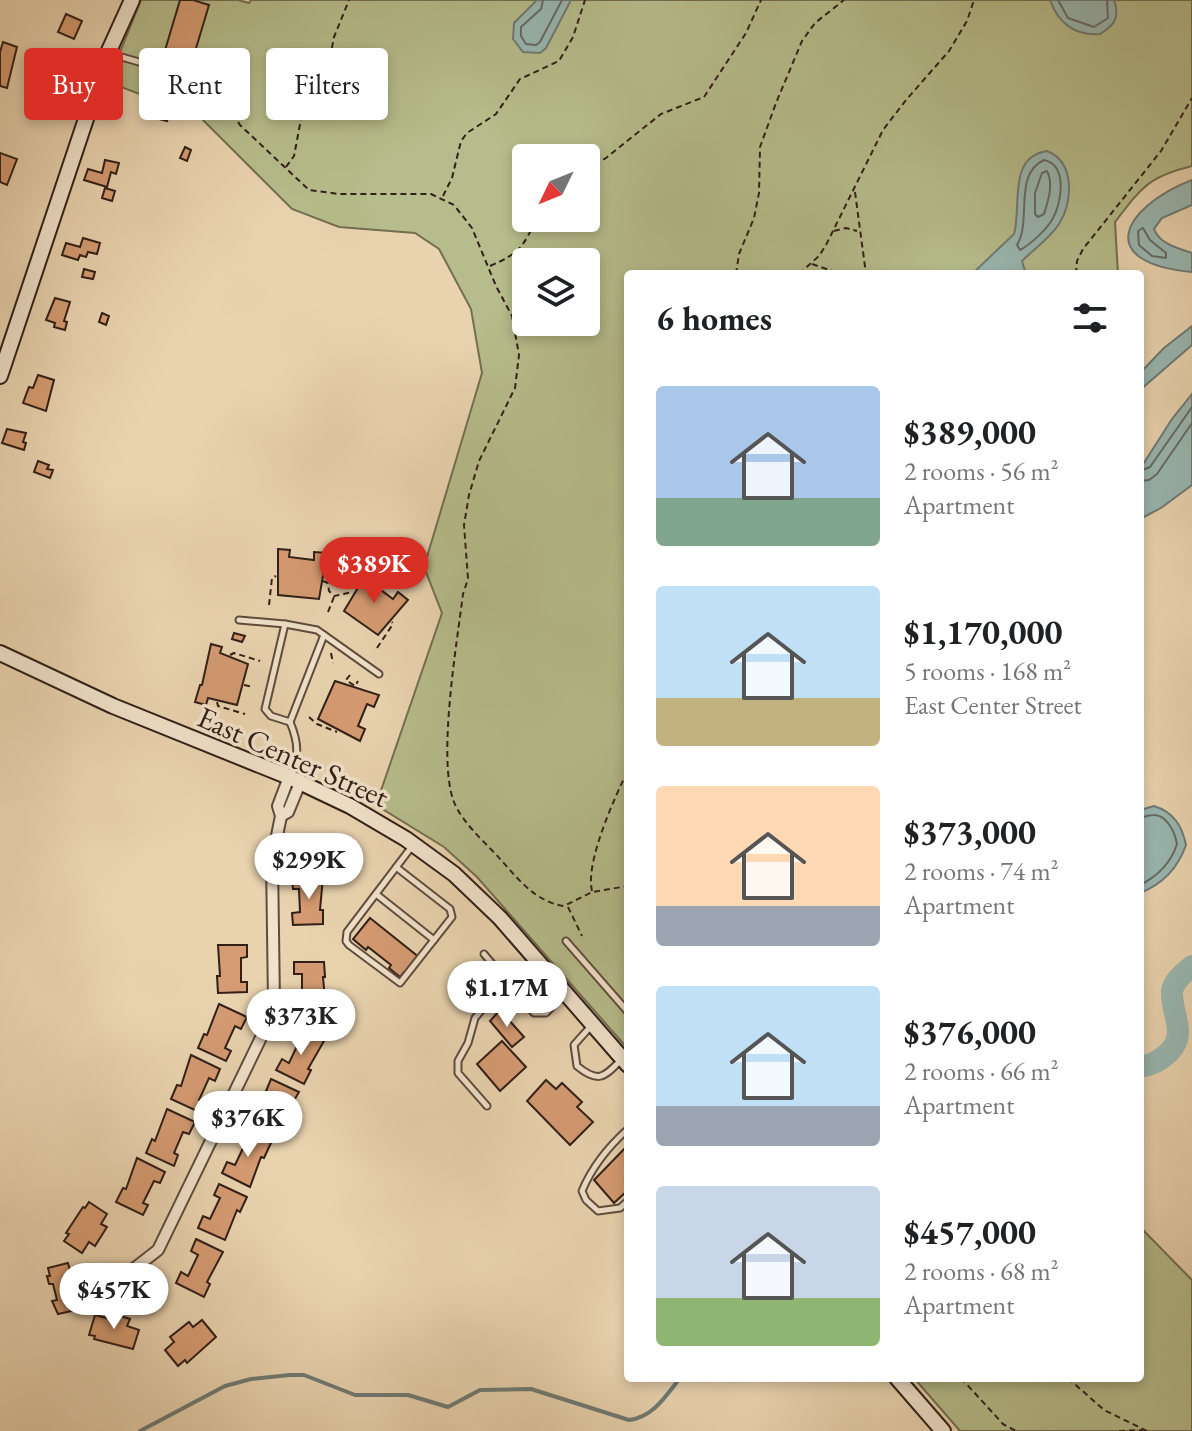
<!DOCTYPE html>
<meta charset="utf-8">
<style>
body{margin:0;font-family:"EB Garamond",serif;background:#f2f2f2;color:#202124;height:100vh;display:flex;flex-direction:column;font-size:30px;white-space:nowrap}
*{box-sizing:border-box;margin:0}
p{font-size:26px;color:#757577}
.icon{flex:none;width:44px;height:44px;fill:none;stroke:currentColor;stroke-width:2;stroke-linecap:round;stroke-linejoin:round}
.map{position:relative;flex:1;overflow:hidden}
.details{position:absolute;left:624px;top:270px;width:520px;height:1112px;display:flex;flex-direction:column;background:#fff;border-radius:8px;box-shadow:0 4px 12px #0003}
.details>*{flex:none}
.banner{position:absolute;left:24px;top:48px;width:480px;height:72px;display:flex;gap:16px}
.needle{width:52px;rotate:227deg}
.buttons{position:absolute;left:512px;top:144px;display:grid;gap:16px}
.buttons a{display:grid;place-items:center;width:88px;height:88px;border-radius:8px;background:#fff;box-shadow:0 4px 12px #0003;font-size:40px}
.price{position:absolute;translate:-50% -68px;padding:0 18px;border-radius:28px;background:#fff;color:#222;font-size:26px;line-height:52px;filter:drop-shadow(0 2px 4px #0008)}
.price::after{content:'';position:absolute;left:50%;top:48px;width:24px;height:18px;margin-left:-12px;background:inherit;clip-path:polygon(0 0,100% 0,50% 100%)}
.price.current{background:#d93025;color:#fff}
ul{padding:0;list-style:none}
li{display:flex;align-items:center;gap:24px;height:200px;padding:0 32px}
li span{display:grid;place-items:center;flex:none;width:224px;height:160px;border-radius:8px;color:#555}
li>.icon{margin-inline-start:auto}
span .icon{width:96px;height:96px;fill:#fffc;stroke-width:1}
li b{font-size:34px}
h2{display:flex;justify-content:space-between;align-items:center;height:96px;padding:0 32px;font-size:34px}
.chip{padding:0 28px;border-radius:8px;background:#fff;box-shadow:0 4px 12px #0003;font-size:28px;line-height:72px}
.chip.current{background:#d93025;color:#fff}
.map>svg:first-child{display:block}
.green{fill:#b6bc8b;stroke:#746e52;stroke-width:2;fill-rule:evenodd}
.water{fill:#99b7b1;stroke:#6f7a74;stroke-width:2}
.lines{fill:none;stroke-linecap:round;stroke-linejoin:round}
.shore{stroke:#656b64;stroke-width:2}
.stream{stroke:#6f7a74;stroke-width:4}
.river{stroke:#99b7b1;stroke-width:22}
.building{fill:#d59b72;stroke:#311f18;stroke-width:2}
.service-casing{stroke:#5f4c3e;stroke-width:9}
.minor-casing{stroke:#5f4c3e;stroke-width:14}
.secondary-casing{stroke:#311f18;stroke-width:18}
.path{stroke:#311f18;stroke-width:2;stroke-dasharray:6 4;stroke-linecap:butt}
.service{stroke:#f1e2cb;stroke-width:5}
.minor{stroke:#f1e2cb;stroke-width:10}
.secondary{stroke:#f1e2cb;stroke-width:14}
.labels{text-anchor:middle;stroke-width:7;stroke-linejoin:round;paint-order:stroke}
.street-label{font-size:30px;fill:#311f18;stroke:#f1e2cb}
</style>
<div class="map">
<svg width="1192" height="1431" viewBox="0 0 1192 1431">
<rect width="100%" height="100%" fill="#e9d3af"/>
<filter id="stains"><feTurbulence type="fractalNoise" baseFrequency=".0025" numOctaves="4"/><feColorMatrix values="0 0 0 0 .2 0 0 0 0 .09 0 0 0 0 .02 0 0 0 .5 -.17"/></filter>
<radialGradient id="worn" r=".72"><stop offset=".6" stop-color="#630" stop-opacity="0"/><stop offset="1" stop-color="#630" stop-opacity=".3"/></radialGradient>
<!-- green -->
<g class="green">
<path d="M141,0h97l11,3 2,-3h941v166c-44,11 -50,21 -77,56l3,52h-490v775l-151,-172 -33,-30 -68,-42 66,-192 -18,-46 58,-194 -11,-64 -32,-60 -24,-16 -76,-6 -47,-18 -92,-92 -92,-35zM526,158h60v60h-60zM526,262h60v60h-60z"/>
<path d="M1140,1227l52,53v151h-232l-46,-53h226z"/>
</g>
<!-- water -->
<g class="water">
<path d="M537,0h34l-25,48 -6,5 -17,-1 -10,-13 1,-16z"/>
<path d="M1050,0h64c6,17 1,25 -14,34 -25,2 -42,-11 -50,-34z"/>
<path d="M1047,151c28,11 26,50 12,73 -9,14 -25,25 -37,37l4,13h-54l42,-40c8,-27 -7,-77 33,-83z"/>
<path d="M1192,180v25l-30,13 -8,11c6,15 23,19 38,24v19c-98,-9 -71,-64 0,-92z"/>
<path d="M1192,326v19l-52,45v-17l24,-25z"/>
<path d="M1192,394v91l-31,23 -21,11v-50l32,-50z"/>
<path d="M1154,806c19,6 28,19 32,39 -8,23 -23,39 -46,48v-83z"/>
</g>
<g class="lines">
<!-- shore -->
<g class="shore">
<path d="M543,0l-2,9 -20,18v9l5,8 10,1 4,-3 22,-42"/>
<path d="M1058,0l10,18 26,9 14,-9 -1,-18"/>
<path d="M1044,160c24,5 18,43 8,60 -7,11 -21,24 -32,30l-3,-5c15,-24 -4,-71 27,-85z"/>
<path d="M1047,171c7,13 1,30 -3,43l-6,3 -3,-3v-21l7,-20z"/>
<path d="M1143,228l7,12 16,13v5l-14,-2 -13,-11 -1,-14z"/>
<path d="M1140,471l10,-4 42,-60"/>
<path d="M1140,481l9,-1 8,-6 35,-51"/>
<path d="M1140,818c4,-1 9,-3 13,-3 14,-1 22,18 24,29 -6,19 -19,32 -37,41"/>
</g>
<!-- stream -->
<path class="stream" d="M140,1431l85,-45 26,-7 39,-4h14l51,20h53l40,12 32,-17 51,-1 98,31c24,-3 36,-23 51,-42"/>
<!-- river -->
<path class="river" d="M1140,1067c18,-3 39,-17 38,-37 -1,-13 -7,-27 -6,-39 2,-11 12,-18 20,-25"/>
</g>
<!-- building -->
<g class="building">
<path d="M180,0h13l16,5 -18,60 -28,-8z"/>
<path d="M66,14l16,7 -8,18 -16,-7z"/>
<path d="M3,42l14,5 -10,41 -7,-2v-34z"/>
<path d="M156,112l13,3 -2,6 -12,-3z"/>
<path d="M185,147l6,3 -4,11 -7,-3z"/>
<path d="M0,153l17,6 -10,26 -7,-3z"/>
<path d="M105,160l14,3 -3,11 -5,-2 -4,15 -23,-7 4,-11 14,4z"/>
<path d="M105,188l10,3 -3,10 -10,-3z"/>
<path d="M83,238l17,5 -3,11 -9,-2 -2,5 -6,-2 -2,5 -16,-5 4,-12 14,4z"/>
<path d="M84,269l11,3 -2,7 -11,-2z"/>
<path d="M55,298l15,4 -6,19 3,1 -2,8 -11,-3 1,-4 -9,-3z"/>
<path d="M102,313l7,3 -3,9 -7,-3z"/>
<path d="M38,375l16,5 -8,31 -23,-8 6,-16 4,1z"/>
<path d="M7,429l19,4 -3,9 3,1 -2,7 -22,-7z"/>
<path d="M38,461l11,4 -2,4 6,1 -3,8 -16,-6z"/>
<path d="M278,549l12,1 -1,7 25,3v-8l13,1 -8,46 -41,-4z"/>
<path d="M368,571l10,7 -5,6 20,15 5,-7 10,8 -30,35 -34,-24z"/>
<path d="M234,633l11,3 -3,6 -10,-3z"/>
<path d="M211,644l11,3 -2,6 28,11 -11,41 -29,-7 -2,7 -11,-3 5,-17h2z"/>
<path d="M335,681l44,14 -5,12 -7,-3 -9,22 7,3 -5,12 -42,-22z"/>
<path d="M292,877h31l-3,33h3v14l-30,1 -1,-12 8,-1 -1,-23h-6z"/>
<path d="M370,918l50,40 -13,16 -3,-2 -4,5 -11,-9 2,-3 -23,-18 -2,3 -13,-11z"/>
<path d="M218,945h29v12l-6,1v24h6v10l-29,1 -1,-17h3z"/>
<path d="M294,962h30l1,15h-2l3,33 -32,1 -1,-14h9v-23h-8z"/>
<path d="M219,1004l28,13 -6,12 -6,-3 -10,22 6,3 -5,10 -28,-13 6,-14 3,1z"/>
<path d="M500,1010l24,27 -12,10 -22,-26z"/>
<path d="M298,1028l26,13 -16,28 3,1 -7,14 -28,-14 6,-11 7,4 10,-21 -7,-4z"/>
<path d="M502,1041l24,26 -26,24 -23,-27z"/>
<path d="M191,1055l29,14 -5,12 -6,-3 -10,22 4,2 -4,10 -28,-13 6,-14 4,1z"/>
<path d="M271,1079l28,13 -17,29 3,1 -7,14 -28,-13 6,-12 7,3 10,-20 -7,-3z"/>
<path d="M546,1080l10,9 6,-6 20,19 -5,5 16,15 -23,23 -43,-44z"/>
<path d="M167,1109l28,13 -6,12 -6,-2 -9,21 4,2 -4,11 -28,-13 6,-14 3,2z"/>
<path d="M243,1130l28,13 -7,15 -3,-1 -11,30 -28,-14 5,-11 8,3 10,-21 -7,-3z"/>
<path d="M628,1145v45l-14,13 -20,-23z"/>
<path d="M137,1158l28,14 -5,11 -6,-2 -11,22 5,2 -5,10 -27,-13 7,-14 3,1z"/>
<path d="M219,1184l28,13 -7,15 -3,-2 -12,30 -27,-12 5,-12 7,3 10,-21 -6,-3z"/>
<path d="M89,1202l18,12 -6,10 6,3 -12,19 -6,-4 -7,11 -18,-12 5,-7 -3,-1 17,-26 2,1z"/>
<path d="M196,1239l27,13 -16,30 3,2 -6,13 -28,-14 5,-11 7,4 10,-21 -7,-4z"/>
<path d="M68,1263l3,11 7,-2 6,25 -7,1 3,11 -22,5 -6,-13 5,-1 -4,-16h-4l-2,-8h3l-2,-8z"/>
<path d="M107,1312l23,7 -3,7 12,4 -6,19 -39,-10 1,-3 -6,-1 6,-20 11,3z"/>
<path d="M202,1320l14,17 -29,26 -2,-3 -7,6 -13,-16 9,-8 -4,-5 19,-15 4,5z"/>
</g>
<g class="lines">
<!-- service casing -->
<g class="service-casing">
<g id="service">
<path d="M108,53l72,21"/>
<path d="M239,620l46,4"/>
<path d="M290,722l34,-87"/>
<path d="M290,776c9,-21 9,-32 0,-54l-19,-6 -6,-7 20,-85 32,6 62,44"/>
<path d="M396,867l54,42 2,8 -52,66 -51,-38 -3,-4 1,-9 66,-87"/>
<path d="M376,894l58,46"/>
<path d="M566,941l62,71"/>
<path d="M484,954l50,59h12l19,-20"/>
<path d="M591,1026l-17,19 3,21c22,18 27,11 45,-7"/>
<path d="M487,1106l-29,-33v-12l10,-18 7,-25 31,-37"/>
<path d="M628,1129c-19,17 -36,38 -46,62l4,9 12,11 22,-3 8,-7"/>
</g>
</g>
<!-- minor casing -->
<g class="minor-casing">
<g id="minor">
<path d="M281,816l7,-4 12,-29"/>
<path d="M131,1271l27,-21 113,-233 3,-14 -2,-143 9,-44 -3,-10 11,-29"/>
</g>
</g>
<!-- secondary casing -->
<g class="secondary-casing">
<g id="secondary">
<path d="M0,376l108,-323 24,-53"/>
<path d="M0,653l113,53 176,71 61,29 56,33 48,35 46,44 128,147"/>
<path d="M897,1378l46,53"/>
</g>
</g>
<!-- path -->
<g class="path">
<path d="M190,76l21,7 7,6 22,36 69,65 30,4h92l23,11 18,23 24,58 16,30 7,39 -4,33 -36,73 -10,34 -5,30 4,54 -5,15c-6,49 -26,165 -9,208 9,22 32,41 47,58 18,20 35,42 63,46l28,-14 36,-6"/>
<path d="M286,167l8,-11 7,-37 18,-25 8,-21 7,-36 15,-37"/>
<path d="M586,170l20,-12 55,-44 43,-17 42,-64 15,-33"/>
<path d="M855,192l11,82"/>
<path d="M443,196l9,-18 9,-37 6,-8 29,-19 24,-35 39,-18 14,-24 12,-37"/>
<path d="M834,231l12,-3 11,3"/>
<path d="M812,264l29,10"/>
<path d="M490,266c30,-13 33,-19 47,-48"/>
<path d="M736,274l3,-20 15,-36 5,-25 1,-46 16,-44 26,-62 13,-18 29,-23"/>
<path d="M799,274l20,-18 7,-11 57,-115 23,-30 43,-49 18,-30 7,-21"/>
<path d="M1076,274l1,-13 6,-12 78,-98 31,-53"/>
<path d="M323,581l5,2 1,8 5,5 19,-4"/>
<path d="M269,605l3,-27 4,-2"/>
<path d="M328,612l6,-15"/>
<path d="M377,648l16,-24 -1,-2"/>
<path d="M331,653l2,10"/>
<path d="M230,655l4,-2 26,8"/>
<path d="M350,675l-4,5 9,6 3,-5"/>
<path d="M244,685l9,2"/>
<path d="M217,702l1,4 27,8"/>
<path d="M309,717l8,7 20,8"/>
<path d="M592,891c-7,-29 23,-94 36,-121"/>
<path d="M568,907l14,29"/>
<path d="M961,1378l42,46 13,7"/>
<path d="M1068,1378l36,32 43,21"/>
<path d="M1119,1431l24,-1"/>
</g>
<!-- service -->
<use href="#service" class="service"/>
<!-- minor -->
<use href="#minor" class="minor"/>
<!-- secondary -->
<use href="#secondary" class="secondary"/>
</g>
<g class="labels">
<!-- street labels -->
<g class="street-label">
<text transform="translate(293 757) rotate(24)" y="10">East Center Street</text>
</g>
</g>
<rect width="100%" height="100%" filter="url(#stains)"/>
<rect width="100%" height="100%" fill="url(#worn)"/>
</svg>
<div class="buttons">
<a><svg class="needle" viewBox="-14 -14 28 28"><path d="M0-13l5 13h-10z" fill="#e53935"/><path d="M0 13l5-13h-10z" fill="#757577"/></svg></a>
<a><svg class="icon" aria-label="layers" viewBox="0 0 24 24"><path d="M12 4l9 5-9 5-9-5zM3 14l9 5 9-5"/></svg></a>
</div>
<b class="price current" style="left:374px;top:605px">$389K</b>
<b class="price" style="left:309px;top:901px">$299K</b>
<b class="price" style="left:507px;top:1029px">$1.17M</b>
<b class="price" style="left:301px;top:1057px">$373K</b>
<b class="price" style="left:248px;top:1159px">$376K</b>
<b class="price" style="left:114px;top:1331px">$457K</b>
<div class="banner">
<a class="chip current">Buy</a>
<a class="chip">Rent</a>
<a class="chip">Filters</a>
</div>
<section class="details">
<h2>6 homes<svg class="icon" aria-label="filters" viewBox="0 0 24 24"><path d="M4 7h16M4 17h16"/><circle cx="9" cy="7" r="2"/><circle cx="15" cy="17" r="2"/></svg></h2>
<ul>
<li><span style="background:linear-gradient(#a9c7e8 70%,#7fa58c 0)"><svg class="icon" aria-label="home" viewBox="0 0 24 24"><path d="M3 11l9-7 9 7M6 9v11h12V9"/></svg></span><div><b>$389,000</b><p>2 rooms · 56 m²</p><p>Apartment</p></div></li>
<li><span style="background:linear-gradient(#bfe0f5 70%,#c2b280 0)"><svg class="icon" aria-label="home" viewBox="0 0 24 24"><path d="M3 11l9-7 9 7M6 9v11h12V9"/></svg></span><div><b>$1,170,000</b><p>5 rooms · 168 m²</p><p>East Center Street</p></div></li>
<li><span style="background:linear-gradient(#ffd9b3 75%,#9aa5b1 0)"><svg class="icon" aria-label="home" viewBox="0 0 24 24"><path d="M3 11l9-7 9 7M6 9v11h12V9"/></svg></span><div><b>$373,000</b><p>2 rooms · 74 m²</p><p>Apartment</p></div></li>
<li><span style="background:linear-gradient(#bfe0f5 75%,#9aa5b1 0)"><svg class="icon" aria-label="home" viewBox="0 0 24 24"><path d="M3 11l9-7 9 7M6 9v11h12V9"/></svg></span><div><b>$376,000</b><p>2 rooms · 66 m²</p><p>Apartment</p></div></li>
<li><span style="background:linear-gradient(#c9d6e8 70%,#8fb573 0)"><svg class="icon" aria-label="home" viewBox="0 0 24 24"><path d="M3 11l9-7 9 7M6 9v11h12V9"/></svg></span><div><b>$457,000</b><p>2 rooms · 68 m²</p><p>Apartment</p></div></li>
</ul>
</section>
</div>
